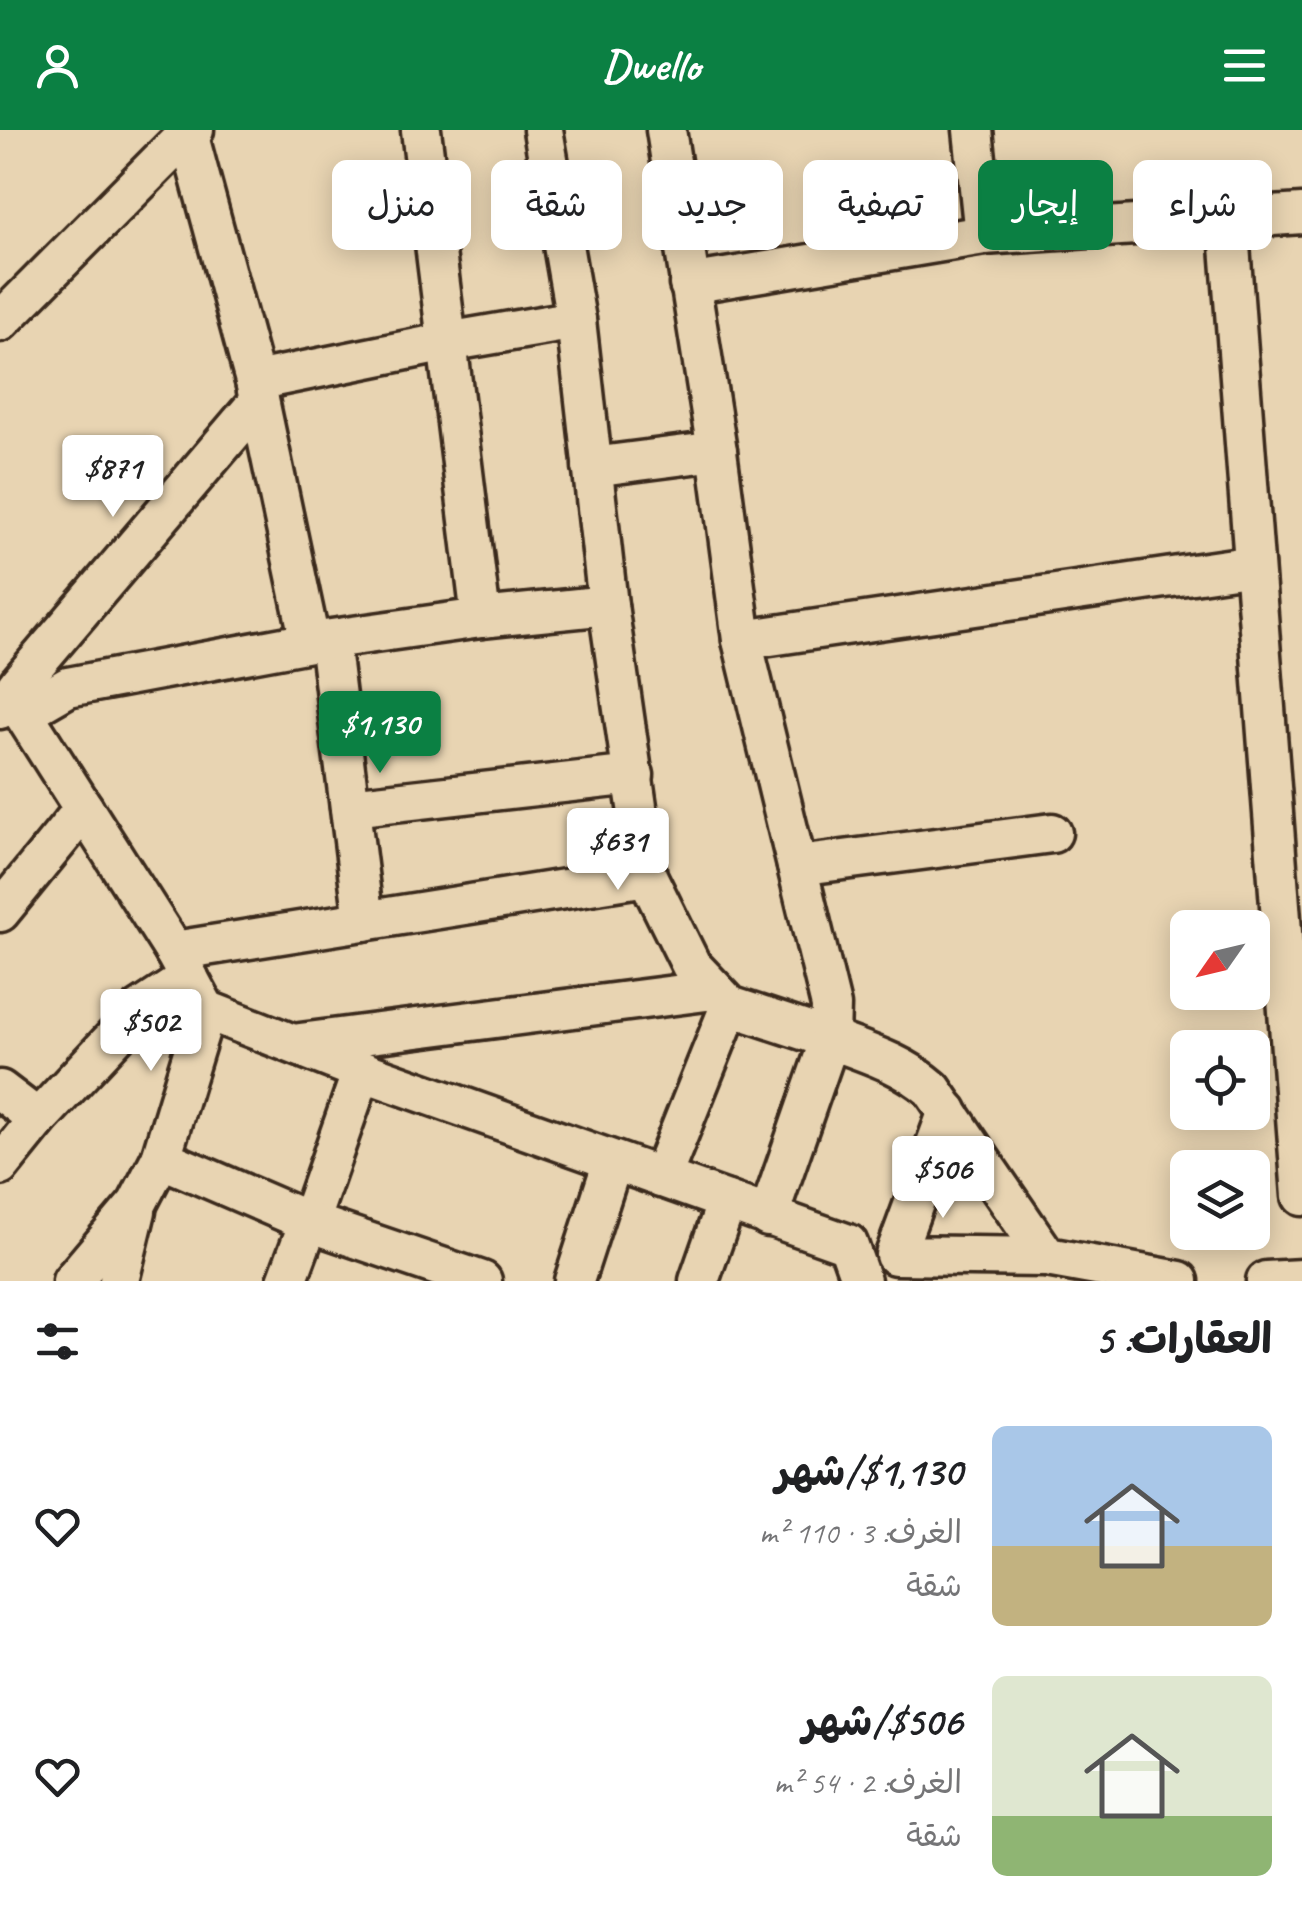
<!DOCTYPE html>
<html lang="ar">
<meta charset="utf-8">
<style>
body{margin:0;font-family:Caveat,"Playpen Sans Arabic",sans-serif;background:#f6f6f6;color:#202124;direction:rtl;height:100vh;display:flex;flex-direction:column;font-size:38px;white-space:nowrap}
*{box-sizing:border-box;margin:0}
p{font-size:32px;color:#757577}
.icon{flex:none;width:55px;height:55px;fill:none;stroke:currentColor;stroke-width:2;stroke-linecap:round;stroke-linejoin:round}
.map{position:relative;height:1151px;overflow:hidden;direction:ltr}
.details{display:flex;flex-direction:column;background:#fff;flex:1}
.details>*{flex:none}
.guide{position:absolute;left:30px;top:30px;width:1242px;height:90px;direction:rtl;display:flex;gap:20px}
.needle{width:65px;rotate:236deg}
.controls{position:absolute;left:1170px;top:780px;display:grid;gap:20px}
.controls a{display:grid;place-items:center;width:100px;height:100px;border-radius:15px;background:#fff;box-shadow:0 5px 25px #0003;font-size:50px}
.price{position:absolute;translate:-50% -85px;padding:0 22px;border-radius:10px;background:#fff;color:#222;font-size:32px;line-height:65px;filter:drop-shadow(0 2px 5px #0008)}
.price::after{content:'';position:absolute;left:50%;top:60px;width:30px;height:22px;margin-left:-15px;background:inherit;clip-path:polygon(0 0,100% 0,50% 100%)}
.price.selected{background:#0b8043;color:#fff}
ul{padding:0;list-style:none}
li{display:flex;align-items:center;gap:30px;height:250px;padding:0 30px}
li span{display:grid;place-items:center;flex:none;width:280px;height:200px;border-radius:15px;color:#555}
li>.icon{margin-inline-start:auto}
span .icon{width:120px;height:120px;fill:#fffc;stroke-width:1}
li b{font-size:42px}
h2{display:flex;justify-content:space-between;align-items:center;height:120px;padding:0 30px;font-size:42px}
.chip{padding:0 35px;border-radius:15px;background:#fff;box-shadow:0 5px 25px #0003;font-size:35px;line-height:90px}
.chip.selected{background:#0b8043;color:#fff}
header{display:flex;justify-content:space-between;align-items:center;height:130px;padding:0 30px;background:#0b8043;color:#fff;font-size:45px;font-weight:600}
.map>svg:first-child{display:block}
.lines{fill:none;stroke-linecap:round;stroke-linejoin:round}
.minor-casing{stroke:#3b2a1e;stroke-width:45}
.minor{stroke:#e8d4b2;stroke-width:38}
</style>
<header><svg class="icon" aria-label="menu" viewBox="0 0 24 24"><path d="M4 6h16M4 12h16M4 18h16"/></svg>Dwello<svg class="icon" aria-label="person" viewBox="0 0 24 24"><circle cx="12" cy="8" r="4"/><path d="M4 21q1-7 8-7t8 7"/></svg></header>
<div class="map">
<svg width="1302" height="1151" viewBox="0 0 1302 1151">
<rect width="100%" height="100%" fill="#e8d4b2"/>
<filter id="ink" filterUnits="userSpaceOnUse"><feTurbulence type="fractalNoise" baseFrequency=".01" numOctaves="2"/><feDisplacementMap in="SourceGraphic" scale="20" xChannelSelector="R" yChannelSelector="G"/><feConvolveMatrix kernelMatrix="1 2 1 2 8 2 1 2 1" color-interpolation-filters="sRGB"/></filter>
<g filter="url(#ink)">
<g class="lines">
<!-- minor casing -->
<g class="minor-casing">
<g id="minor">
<path d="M421,0l60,488"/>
<path d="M543,0l33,190 32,285 39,271 44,89 39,41 100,33 -62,178"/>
<path d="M666,0l51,321 25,189 89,366 -1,33c37,14 72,24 102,50l115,168 132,24"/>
<path d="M973,0l11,105"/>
<path d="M188,3l67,248 55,261"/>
<path d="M1228,89l74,977"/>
<path d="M689,154l295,-49 318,-21"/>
<path d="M0,192l188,-189 6,-3"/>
<path d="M255,251l192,-39 129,-22"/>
<path d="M592,337l125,-16"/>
<path d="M329,510l35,281"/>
<path d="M742,510l512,-75"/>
<path d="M8,569l15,14 151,238 32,59"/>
<path d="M0,579l20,-27 239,-281"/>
<path d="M23,583l45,-26 242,-45 171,-24 127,-13"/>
<path d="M350,677l284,-32"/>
<path d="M797,736l255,-33"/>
<path d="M0,782l84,-103"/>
<path d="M174,821l473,-75"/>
<path d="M206,880l156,61 486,173 13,37"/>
<path d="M300,913l414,-53"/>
<path d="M362,941l-53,151 173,59"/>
<path d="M0,960l38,29"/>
<path d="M948,981l-53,144 152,2"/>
<path d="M161,1028l45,-148"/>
<path d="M0,1036l38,-47 102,-109 49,-32"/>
<path d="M661,1048l69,-172"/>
<path d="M72,1151l65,-77 24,-46 148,64 -22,59"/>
<path d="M119,1151l17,-70"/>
<path d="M574,1151l39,-120"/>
<path d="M699,1151l28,-80"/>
<path d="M1266,1151l36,-2"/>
</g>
</g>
<!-- minor -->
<use href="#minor" class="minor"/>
</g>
</g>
</svg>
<div class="controls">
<a><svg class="needle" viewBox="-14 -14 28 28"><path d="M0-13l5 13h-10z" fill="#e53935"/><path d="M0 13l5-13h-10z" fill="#757577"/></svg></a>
<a><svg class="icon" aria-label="locate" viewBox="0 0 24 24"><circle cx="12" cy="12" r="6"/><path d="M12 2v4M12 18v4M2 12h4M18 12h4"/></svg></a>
<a><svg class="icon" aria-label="layers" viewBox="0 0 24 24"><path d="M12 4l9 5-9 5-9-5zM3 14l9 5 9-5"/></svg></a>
</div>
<b class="price" style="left:113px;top:390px">$871</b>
<b class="price selected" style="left:380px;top:646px">$1,130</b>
<b class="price" style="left:618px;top:763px">$631</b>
<b class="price" style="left:151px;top:944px">$502</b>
<b class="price" style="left:943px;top:1091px">$506</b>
<div class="guide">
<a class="chip">شراء</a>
<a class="chip selected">إيجار</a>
<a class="chip">تصفية</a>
<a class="chip">جديد</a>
<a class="chip">شقة</a>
<a class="chip">منزل</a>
</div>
</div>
<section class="details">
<h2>العقارات: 5<svg class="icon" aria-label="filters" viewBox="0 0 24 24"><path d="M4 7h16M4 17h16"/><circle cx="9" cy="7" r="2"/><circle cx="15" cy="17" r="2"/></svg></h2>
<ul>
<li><span style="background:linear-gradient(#a9c7e8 60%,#c2b280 0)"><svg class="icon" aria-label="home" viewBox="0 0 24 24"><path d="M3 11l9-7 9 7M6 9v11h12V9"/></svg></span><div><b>$1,130/شهر</b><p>الغرف: 3 · 110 m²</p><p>شقة</p></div><svg class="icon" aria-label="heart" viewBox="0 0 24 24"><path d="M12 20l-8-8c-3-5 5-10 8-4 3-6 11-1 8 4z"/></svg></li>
<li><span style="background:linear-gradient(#dfe7d0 70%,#8fb573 0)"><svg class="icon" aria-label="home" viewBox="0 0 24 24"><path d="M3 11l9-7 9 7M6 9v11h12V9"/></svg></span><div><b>$506/شهر</b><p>الغرف: 2 · 54 m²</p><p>شقة</p></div><svg class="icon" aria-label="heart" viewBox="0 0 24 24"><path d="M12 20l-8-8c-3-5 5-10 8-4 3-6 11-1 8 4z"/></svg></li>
</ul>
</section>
